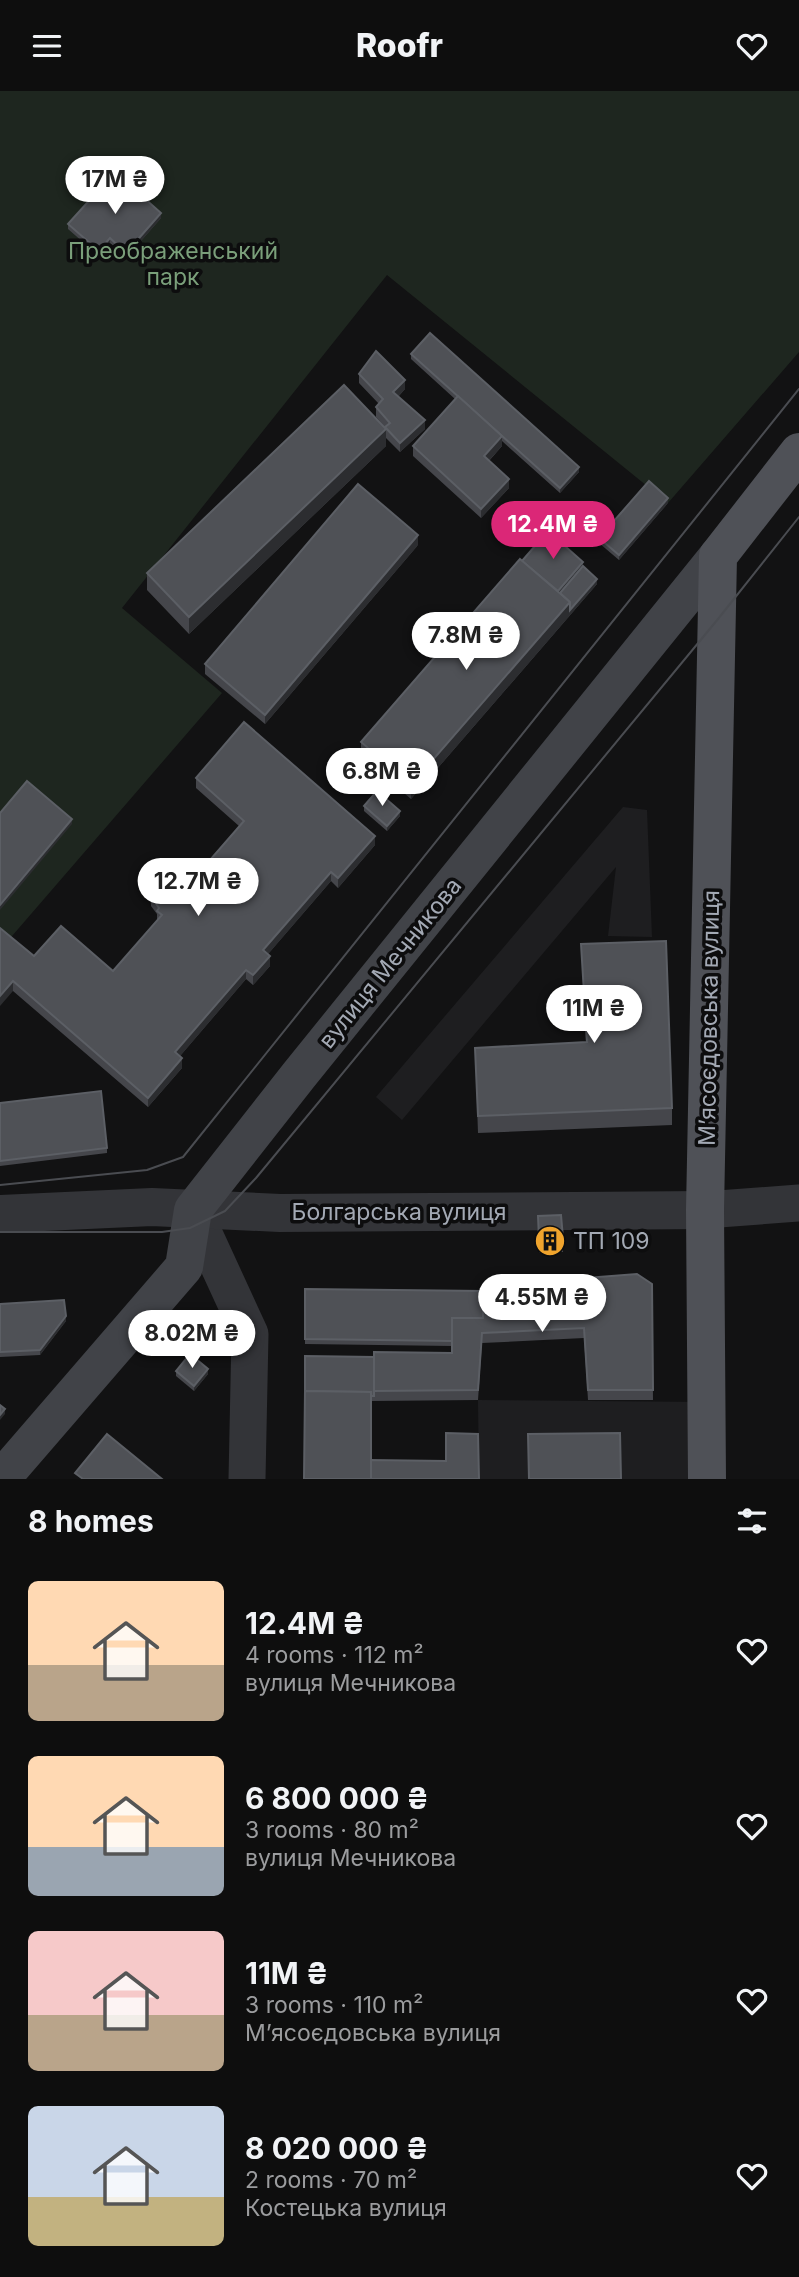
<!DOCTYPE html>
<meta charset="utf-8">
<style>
body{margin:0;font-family:Inter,sans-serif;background:#171717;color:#f1f3f6;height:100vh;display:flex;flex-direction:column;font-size:26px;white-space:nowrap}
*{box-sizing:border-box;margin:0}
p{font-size:23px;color:#9b9c9e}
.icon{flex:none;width:38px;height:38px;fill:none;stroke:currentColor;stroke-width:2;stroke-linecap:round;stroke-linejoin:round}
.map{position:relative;height:1388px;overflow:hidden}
.side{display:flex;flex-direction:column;background:#0e0e0e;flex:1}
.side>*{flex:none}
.price{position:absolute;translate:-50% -60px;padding:0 16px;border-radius:24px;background:#fff;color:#222;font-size:23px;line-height:46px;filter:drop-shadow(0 2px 4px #0008)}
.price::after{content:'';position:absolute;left:50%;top:42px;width:21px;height:16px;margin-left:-10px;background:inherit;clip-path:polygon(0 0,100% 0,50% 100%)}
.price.active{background:#db2777;color:#fff}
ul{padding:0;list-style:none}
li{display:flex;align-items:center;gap:21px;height:175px;padding:0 28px}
li span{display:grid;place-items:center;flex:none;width:196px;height:140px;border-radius:10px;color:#555}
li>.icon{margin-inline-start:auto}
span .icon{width:84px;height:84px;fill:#fffc;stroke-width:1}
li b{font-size:30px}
h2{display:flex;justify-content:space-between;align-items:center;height:84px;padding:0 28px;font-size:30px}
header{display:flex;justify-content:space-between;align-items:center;height:91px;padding:0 28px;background:#0e0e0e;font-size:32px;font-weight:800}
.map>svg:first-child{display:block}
.built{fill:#1e1e20}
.green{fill:#1e261f}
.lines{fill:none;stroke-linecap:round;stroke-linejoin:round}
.minor{stroke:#333438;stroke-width:37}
.tertiary{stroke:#333438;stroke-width:38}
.secondary{stroke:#414348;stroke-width:38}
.primary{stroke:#4f5157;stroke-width:38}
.tram{stroke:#4a4c51;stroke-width:2}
.wall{fill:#45464b}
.shaded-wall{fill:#2c2d30}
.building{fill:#4f5156;stroke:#5c5f65;stroke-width:2}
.labels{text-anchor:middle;stroke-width:7;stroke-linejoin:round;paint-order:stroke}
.park-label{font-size:23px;fill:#7a9f7a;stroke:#0d0d0e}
.street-label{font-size:23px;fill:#a3a9b4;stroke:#0d0d0e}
.poi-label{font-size:23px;fill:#a3a9b4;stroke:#0d0d0e;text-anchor:start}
</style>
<header><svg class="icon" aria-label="menu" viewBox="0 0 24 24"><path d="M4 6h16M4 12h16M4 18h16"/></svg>Roofr<svg class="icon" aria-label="heart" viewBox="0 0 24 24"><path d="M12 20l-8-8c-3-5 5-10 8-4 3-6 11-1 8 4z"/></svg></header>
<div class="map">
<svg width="799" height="1388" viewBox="0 0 799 1388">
<rect width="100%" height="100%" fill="#121213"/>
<!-- built -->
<g class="built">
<path d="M623,716l24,3 5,127 -44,-1 8,-69 -214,253 -26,-23z"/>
<path d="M478,1309l225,2 1,77h-225z"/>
</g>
<!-- green -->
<path class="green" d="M0,0h799v261l-131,151 -281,-228 -265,333 100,85 -216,250 -6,-6z"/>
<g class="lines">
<!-- minor -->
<g class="minor">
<path d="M193,1119l57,124 -3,145"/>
<path d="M705,1119l94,-7"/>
</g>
<!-- tertiary -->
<path class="tertiary" d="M0,1123l152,-7 128,6 425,-3"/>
<!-- secondary -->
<path class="secondary" d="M1,1388l183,-212 9,-57 106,-135 419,-519"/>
<!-- primary -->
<path class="primary" d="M707,1388l-2,-269 13,-654 81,-104"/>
<!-- tram -->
<g class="tram">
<path d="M0,1094l147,-15 36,-13 616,-768"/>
<path d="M0,1141h162l28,-4 35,-17 31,-33 462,-559 81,-102"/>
</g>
</g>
<!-- wall -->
<g class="wall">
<path d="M161,127l-35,40 -16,-15 -11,13 -31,-27v-5z"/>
<path d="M411,263l168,118 -19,21 -58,-52v5l-13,15 20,27 -28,30 -68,-62v-10l42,-47 -44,-40z"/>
<path d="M359,283l46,15 -7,8 27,32 -25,23 -14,-14v8l-197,188 -42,-44v-17l238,-146 -9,-10v-10l3,-3 -20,-21z"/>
<path d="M668,412l-49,57 -20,-17v-5z"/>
<path d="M418,454l-153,179 -60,-50v-10z"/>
<path d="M522,470l61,5 14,18 -186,215 -50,-43v-14z"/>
<path d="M196,687l179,67 -37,43 -7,-7 -63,73 2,12 -17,19 -7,-6 -66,77 2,12 -34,39 -135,-116 -13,-63 34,28 79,15 44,-50v-7l-6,-8 -1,-18 39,-15 8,2 42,-49 -43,-38z"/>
<path d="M364,715l36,10 -13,15 -23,-20z"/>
<path d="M581,853l91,164v17l-194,8 -3,-85 111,-5z"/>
<path d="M0,1012l107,45v5l-107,13z"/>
<path d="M538,1125l25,22v14l-24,1z"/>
<path d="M652,1193l1,116h-65l-4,-62 -102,5 -4,57 -107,1 -67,78 70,-122 78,-4v-7l-147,-2v-55l178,2z"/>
<path d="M0,1213l66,17 -26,34 -40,2z"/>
<path d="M176,1280l32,3 -14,17 -18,-15z"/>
</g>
<!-- shaded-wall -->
<g class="shaded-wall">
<path d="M161,122v5l-35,40v-5z"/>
<path d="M110,147v5l-11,13v-5z"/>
<path d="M405,289v9l-12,13v-10z"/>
<path d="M425,329v9l-25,23v-9z"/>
<path d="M386,338v17l-197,188v-17z"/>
<path d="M502,345v10l-18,20v-10z"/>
<path d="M579,376v5l-19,21v-5z"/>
<path d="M509,388v9l-28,30v-9z"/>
<path d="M668,407v5l-49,57v-5z"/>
<path d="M418,444v10l-153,179v-9z"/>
<path d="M583,471v10l-25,28 -2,-7z"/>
<path d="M597,488v5l-186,215v-14l159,-183z"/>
<path d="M400,720v5l-13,15v-5z"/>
<path d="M72,728v5l-72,86v-5z"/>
<path d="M375,745v9l-37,43v-10z"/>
<path d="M331,781v9l-68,79v-10z"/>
<path d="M270,865v10l-17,19v-10z"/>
<path d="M246,879v9l-71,83v-10z"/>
<path d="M13,890v10l-13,15v-10z"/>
<path d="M182,967v10l-34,39v-9z"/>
<path d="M66,1225v5l-26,34v-5z"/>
<path d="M208,1278v5l-14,17v-5z"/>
<path d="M5,1318v5l-5,6v-5z"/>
</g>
<!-- building -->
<g class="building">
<path d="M115,81l46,41 -35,40 -16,-15 -11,13 -31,-27z"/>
<path d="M430,242l149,134 -19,21 -149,-134z"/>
<path d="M376,260l29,29 -12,12 32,28 -25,23 -15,-16 5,-4 -14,-16 7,-8 -24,-25z"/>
<path d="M344,294l42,44 -197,188 -42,-44z"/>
<path d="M458,305l44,40 -18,20 25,23 -28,30 -68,-63z"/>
<path d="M649,390l19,17 -49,57 -20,-17z"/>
<path d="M358,393l60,51 -153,180 -60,-51z"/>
<path d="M548,440l35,31 -25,29 -36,-30z"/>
<path d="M520,468l50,43 -159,183 -50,-43z"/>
<path d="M583,475l14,13 -27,31v-8l-10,-9z"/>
<path d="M244,631l131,114 -37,42 -7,-6 -68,78 7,6 -17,19 -7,-5 -71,82 7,6 -34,40 -135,-117 -13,15v-68l34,28 27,-30 52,45 49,-56 -5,-4 2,-3 -8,-12 -1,-8 7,-14 5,-4 15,-3 12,6 3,-3 5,5 47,-54 -48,-43z"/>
<path d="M27,690l45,38 -72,86v-92z"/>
<path d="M377,700l23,20 -13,15 -23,-20z"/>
<path d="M666,850l6,167 -194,8 -3,-68 112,-6 -6,-98z"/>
<path d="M101,1000l6,57 -107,13v-58z"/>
<path d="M561,1124l2,23 -24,1 -1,-23z"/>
<path d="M637,1183l15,10 1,106h-65l-4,-62 -102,5 -4,57 -104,1v-39l78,1v-35h31v-32z"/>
<path d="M305,1198l178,2v27h-31v23l-147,-2z"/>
<path d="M64,1209l2,16 -26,34 -40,2v-48z"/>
<path d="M190,1263l18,15 -14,17 -18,-15z"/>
<path d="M305,1265l69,1v39h-3v-4l-66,-1z"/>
<path d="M305,1300l66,1v87h-67z"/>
<path d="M0,1314l5,4 -5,6z"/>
<path d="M446,1342l32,1 1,45h-108v-19l75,1z"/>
<path d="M620,1342l1,46h-92l-1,-45z"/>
<path d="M107,1343l55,45h-79l-8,-6z"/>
</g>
<!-- icons -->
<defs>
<g id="building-disc" transform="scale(1.575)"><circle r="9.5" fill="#f0a42d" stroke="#0d0d0e"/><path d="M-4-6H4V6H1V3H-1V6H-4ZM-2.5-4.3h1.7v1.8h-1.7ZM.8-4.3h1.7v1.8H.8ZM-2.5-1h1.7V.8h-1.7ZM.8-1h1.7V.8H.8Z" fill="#111"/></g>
</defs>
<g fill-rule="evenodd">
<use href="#building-disc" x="550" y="1150"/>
</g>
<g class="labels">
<!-- park labels -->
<g class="park-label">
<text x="173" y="168">Преображенський<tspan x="173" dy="26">парк</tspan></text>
</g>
<!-- street labels -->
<g class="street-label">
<text transform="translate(390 872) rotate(-51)" y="8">вулиця Мечникова</text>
<text transform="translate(709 927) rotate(-89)" y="8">Мʼясоєдовська вулиця</text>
<text x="399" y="1129">Болгарська вулиця</text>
</g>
<!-- poi labels -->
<g class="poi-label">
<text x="573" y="1158">ТП 109</text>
</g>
</g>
</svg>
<b class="price" style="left:115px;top:125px">17M ₴</b>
<b class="price active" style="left:553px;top:470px">12.4M ₴</b>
<b class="price" style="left:466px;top:581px">7.8M ₴</b>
<b class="price" style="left:382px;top:717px">6.8M ₴</b>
<b class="price" style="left:198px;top:827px">12.7M ₴</b>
<b class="price" style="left:594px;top:954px">11M ₴</b>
<b class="price" style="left:542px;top:1243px">4.55M ₴</b>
<b class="price" style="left:192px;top:1279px">8.02M ₴</b>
</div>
<section class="side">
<h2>8 homes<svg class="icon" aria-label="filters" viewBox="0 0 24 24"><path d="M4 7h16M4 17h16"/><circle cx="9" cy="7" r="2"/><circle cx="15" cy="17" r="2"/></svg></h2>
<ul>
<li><span style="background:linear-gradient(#ffd9b3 60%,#b9a48a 0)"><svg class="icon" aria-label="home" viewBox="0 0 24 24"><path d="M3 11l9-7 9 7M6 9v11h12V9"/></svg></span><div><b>12.4M ₴</b><p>4 rooms · 112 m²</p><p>вулиця Мечникова</p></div><svg class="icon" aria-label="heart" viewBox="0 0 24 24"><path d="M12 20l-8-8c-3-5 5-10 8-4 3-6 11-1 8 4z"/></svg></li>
<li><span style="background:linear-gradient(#ffd9b3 65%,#9aa5b1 0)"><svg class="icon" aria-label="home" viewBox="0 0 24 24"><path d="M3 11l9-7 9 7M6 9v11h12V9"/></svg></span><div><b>6 800 000 ₴</b><p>3 rooms · 80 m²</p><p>вулиця Мечникова</p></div><svg class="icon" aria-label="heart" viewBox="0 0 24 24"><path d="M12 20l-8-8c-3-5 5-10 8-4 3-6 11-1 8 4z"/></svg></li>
<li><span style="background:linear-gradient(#f6c9c9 60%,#b9a48a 0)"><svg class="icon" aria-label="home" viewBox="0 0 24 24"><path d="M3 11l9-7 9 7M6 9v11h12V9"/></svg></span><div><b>11M ₴</b><p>3 rooms · 110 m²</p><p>Мʼясоєдовська вулиця</p></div><svg class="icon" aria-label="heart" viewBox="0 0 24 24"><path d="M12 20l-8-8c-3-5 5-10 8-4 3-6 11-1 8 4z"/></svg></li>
<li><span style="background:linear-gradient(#c9d6e8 65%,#c2b280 0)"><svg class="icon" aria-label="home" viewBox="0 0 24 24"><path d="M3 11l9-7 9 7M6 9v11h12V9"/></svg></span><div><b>8 020 000 ₴</b><p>2 rooms · 70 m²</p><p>Костецька вулиця</p></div><svg class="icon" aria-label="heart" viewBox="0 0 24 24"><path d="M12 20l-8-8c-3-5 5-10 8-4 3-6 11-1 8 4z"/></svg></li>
</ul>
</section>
